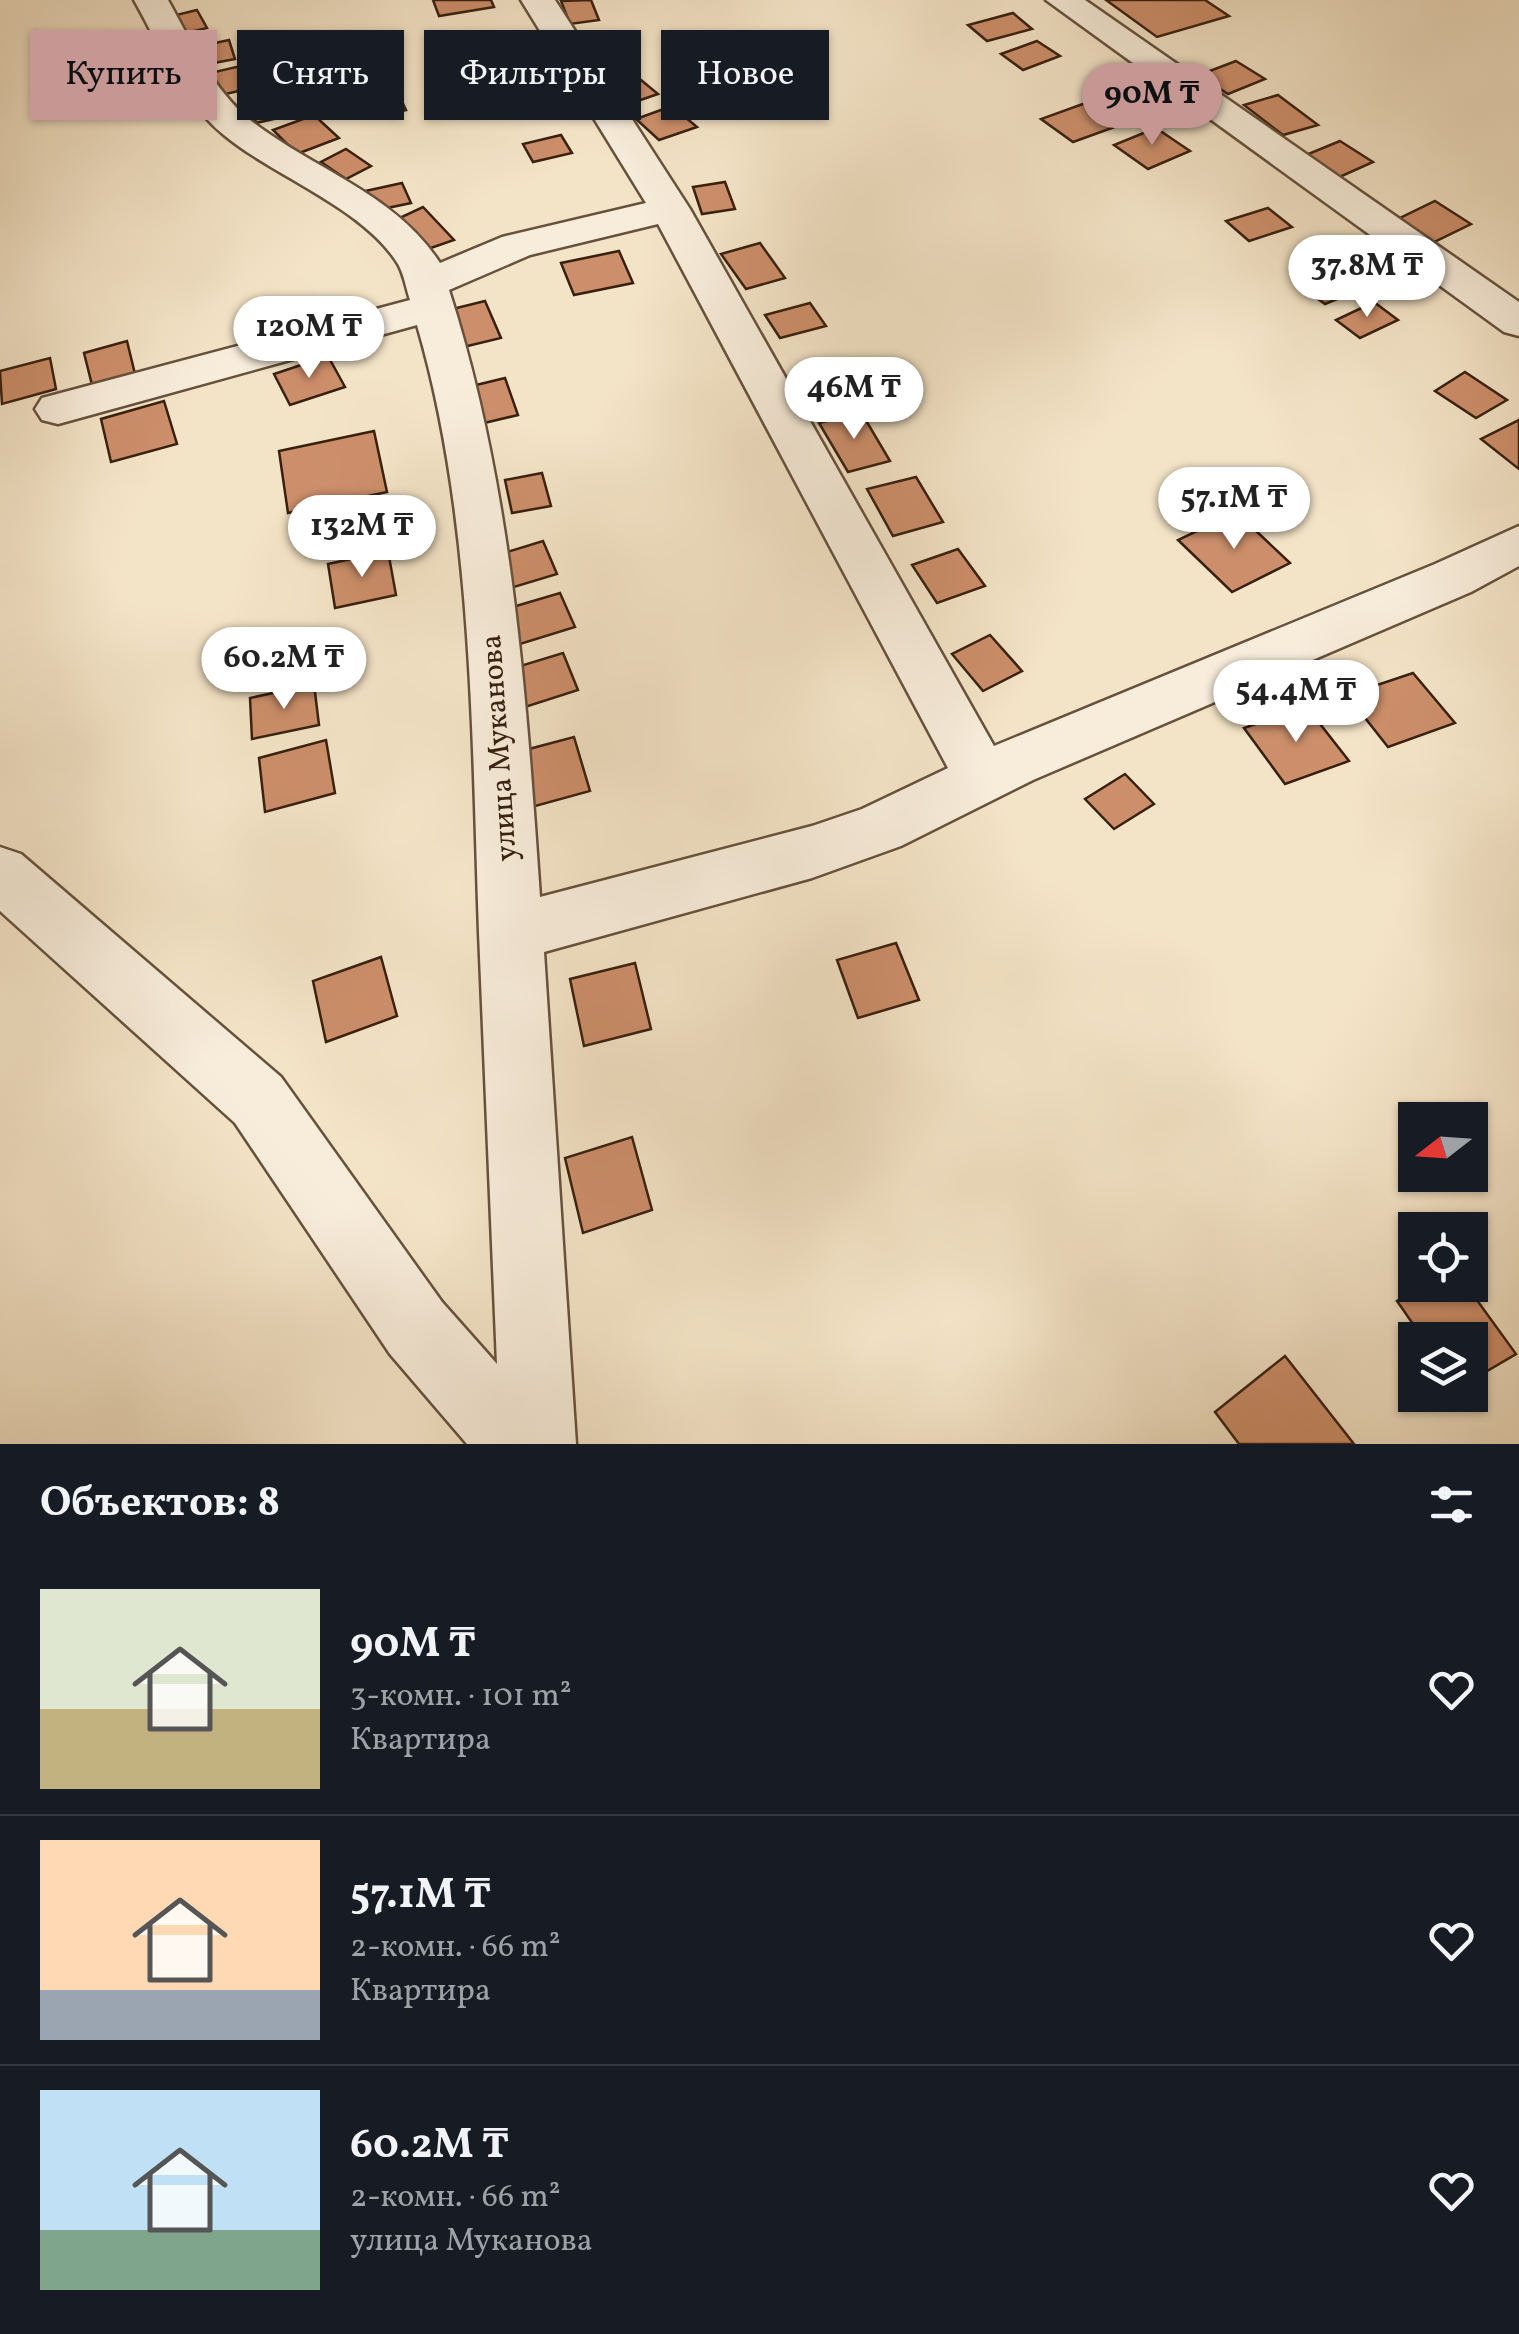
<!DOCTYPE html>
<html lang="ru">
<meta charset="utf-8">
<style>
body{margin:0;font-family:Vollkorn,serif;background:#20242c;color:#f1f3f6;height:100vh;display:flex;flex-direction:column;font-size:38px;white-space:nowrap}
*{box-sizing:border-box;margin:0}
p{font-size:32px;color:#9ea1a6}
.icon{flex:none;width:55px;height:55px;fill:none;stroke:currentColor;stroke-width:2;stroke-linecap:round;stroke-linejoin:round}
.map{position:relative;height:1444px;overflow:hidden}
.details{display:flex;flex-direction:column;background:#171b24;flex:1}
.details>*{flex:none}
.top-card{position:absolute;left:30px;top:30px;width:1000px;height:90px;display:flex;gap:20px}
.needle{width:65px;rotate:253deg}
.fabs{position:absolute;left:1398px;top:1102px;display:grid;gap:20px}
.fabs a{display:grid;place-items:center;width:90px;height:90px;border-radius:0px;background:#171b24;box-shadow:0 2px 8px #0004;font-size:50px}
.price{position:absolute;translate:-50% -85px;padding:0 22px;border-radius:35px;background:#fff;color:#222;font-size:32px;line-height:65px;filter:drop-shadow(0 2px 5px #0008)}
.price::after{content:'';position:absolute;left:50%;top:60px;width:30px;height:22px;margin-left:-15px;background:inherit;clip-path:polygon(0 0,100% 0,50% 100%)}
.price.on{background:#c59692;color:#111}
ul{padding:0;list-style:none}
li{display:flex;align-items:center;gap:30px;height:250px;padding:0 40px}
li+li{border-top:2px solid #363941}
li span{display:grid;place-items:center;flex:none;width:280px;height:200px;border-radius:0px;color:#555}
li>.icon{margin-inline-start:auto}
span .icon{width:120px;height:120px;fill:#fffc;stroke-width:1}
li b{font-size:42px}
h2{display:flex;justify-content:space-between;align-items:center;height:120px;padding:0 40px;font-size:42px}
.chip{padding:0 35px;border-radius:0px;background:#171b24;box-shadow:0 2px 8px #0004;font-size:35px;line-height:90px}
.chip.on{background:#c59692;color:#111}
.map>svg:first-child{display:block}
.building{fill:#cd8f6b;stroke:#38200e;stroke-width:2.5}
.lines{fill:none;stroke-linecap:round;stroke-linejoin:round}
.minor-casing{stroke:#67513c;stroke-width:5}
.minor{fill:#f8eddb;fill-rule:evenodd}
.labels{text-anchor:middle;stroke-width:8;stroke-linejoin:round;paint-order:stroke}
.street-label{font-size:30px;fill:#38200e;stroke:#f8eddb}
</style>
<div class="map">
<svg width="1519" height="1444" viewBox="0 0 1519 1444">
<rect width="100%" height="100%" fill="#f4e4c7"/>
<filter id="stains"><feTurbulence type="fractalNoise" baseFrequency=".002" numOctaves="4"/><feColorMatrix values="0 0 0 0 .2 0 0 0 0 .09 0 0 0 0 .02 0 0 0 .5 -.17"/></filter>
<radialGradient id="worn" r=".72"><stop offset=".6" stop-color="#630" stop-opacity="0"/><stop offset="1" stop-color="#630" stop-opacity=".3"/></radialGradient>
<!-- building -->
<g class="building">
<path d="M433,0h58l3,7 -55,9z"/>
<path d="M591,0l8,20 -29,4 -9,-23z"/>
<path d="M1106,0h99l24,16 -72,21z"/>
<path d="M197,10l10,18 -25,6 -10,-18z"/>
<path d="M1013,13l19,16 -45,12 -19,-16z"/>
<path d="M229,40l6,19 -37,7 -6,-18z"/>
<path d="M1037,41l23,15 -37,14 -22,-16z"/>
<path d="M609,45l11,15 -36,8 -10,-16z"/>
<path d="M524,54l10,16 -37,8 -9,-16z"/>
<path d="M1236,61l29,18 -37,15 -29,-19z"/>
<path d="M258,62l11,22 -48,11 -11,-22z"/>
<path d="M135,65l10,18 -57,15 -9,-18z"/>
<path d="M641,80l17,14 -35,12 -16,-15z"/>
<path d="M398,93l8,17 -38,8 -8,-17z"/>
<path d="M1278,95l40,30 -35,10 -39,-30z"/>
<path d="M1105,96l32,23 -64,23 -32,-23z"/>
<path d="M289,97l7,17 -40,9 -6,-18z"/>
<path d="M672,106l25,21 -38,13 -23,-21z"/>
<path d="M314,115l25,23 -42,16 -24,-24z"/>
<path d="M1156,128l34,23 -42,18 -34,-24z"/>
<path d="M561,135l11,18 -39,9 -10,-18z"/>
<path d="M1340,141l33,21 -38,17 -34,-22z"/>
<path d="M346,149l25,17 -25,13 -25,-17z"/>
<path d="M725,182l10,27 -33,5 -9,-27z"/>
<path d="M402,183l9,20 -43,9 -7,-20z"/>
<path d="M1435,201l36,23 -39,19 -36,-23z"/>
<path d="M423,207l31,33 -29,10 -34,-28z"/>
<path d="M1268,208l24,19 -43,14 -23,-20z"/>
<path d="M760,243l25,35 -39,11 -25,-35z"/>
<path d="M619,251l14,32 -59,12 -13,-32z"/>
<path d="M1331,272l26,19 -32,13 -26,-19z"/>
<path d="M319,298l5,29 -42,8 -4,-30z"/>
<path d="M485,301l16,37 -50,12 -15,-37z"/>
<path d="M1374,302l24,18 -38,18 -24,-18z"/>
<path d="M810,303l16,23 -46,12 -15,-23z"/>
<path d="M127,341l8,33 -43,11 -8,-32z"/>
<path d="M328,356l17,31 -55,18 -16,-31z"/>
<path d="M50,358l6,31 -54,15 -2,-33z"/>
<path d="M847,363l17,25 -44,13 -17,-26z"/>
<path d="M1465,372l42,28 -31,18 -41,-27z"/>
<path d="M505,378l13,37 -38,9 -12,-37z"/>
<path d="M164,401l13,43 -66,18 -10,-43z"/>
<path d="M861,412l29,49 -42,11 -29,-49z"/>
<path d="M1519,420v49l-38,-30z"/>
<path d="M374,431l13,61 -99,21 -9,-62z"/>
<path d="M542,473l9,33 -39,7 -7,-33z"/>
<path d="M916,477l27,45 -50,14 -26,-47z"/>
<path d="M1236,512l54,51 -58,29 -54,-52z"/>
<path d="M543,541l14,33 -53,16 -13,-33z"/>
<path d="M958,549l27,37 -48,17 -25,-38z"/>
<path d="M388,551l8,44 -61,13 -7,-44z"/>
<path d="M560,593l15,34 -55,17 -14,-35z"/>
<path d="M990,635l32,36 -39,20 -31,-37z"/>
<path d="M563,653l15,37 -56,18 -15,-38z"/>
<path d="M1413,673l42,50 -67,24 -41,-52z"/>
<path d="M314,684l5,41 -67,14 -2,-41z"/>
<path d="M1306,706l43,55 -64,23 -41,-56z"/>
<path d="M574,737l16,54 -62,17 -14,-55z"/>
<path d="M326,740l9,53 -70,19 -6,-54z"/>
<path d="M1125,774l29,30 -40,25 -29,-30z"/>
<path d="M896,943l23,57 -61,18 -21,-58z"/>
<path d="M381,957l16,59 -71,26 -13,-61z"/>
<path d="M635,963l16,66 -67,17 -14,-67z"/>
<path d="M632,1137l20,73 -69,23 -18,-75z"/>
<path d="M1425,1285h41l50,69 -46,27v-41h-46l-27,-39z"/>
<path d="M1285,1356l69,88h-115l-24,-32z"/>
</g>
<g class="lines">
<!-- minor casing -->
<g class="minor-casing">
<g id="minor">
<path d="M134,0h34c23,41 45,90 82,120 62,49 145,73 190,143l62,-26 144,-34 -125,-203h34l135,209 304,537 441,-182 84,-38v40l-48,26 -438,188 -132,66 -89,32 -268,74 32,492h-109l-77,-90 -155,-231 -235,-212v-64l21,7 260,223 161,225 55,62c-6,-144 -12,-288 -18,-431 -7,-196 -6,-418 -62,-608l-359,99 -16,-4 -7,-11 7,-11 368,-98c-4,-12 -6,-26 -12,-36 -34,-56 -125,-88 -174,-129 -42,-34 -64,-89 -90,-135zM658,224l290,544 -86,41 -50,17 -272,71c-14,-204 -28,-412 -91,-607l81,-35z"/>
<path d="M1046,0h39l434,302v34l-15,-4z"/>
</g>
</g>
<!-- minor -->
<use href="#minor" class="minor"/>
</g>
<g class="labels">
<!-- street labels -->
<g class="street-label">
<text transform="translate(498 748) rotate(-94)" y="10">улица Муканова</text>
</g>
</g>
<rect width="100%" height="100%" filter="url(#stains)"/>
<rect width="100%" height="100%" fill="url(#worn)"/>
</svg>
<div class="fabs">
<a><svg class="needle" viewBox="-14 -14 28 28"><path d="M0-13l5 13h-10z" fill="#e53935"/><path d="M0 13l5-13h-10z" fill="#9ea1a6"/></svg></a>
<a><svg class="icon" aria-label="locate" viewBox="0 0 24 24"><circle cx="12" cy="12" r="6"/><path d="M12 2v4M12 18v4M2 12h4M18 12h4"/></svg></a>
<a><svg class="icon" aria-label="layers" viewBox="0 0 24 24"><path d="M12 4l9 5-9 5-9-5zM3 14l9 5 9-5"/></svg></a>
</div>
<b class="price on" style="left:1152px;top:148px">90M ₸</b>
<b class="price" style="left:1367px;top:320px">37.8M ₸</b>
<b class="price" style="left:309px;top:381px">120M ₸</b>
<b class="price" style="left:854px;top:442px">46M ₸</b>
<b class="price" style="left:1234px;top:552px">57.1M ₸</b>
<b class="price" style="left:362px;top:580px">132M ₸</b>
<b class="price" style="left:284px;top:712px">60.2M ₸</b>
<b class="price" style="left:1296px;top:745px">54.4M ₸</b>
<div class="top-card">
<a class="chip on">Купить</a>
<a class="chip">Снять</a>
<a class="chip">Фильтры</a>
<a class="chip">Новое</a>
</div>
</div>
<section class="details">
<h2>Объектов: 8<svg class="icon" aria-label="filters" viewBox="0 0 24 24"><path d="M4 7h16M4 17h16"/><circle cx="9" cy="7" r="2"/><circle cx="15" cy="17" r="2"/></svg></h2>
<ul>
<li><span style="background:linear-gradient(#dfe7d0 60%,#c2b280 0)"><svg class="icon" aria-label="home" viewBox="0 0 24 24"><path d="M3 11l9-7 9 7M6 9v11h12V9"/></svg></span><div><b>90M ₸</b><p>3-комн. · 101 m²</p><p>Квартира</p></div><svg class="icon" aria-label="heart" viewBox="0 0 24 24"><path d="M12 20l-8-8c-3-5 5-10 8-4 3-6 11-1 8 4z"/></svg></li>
<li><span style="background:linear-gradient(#ffd9b3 75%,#9aa5b1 0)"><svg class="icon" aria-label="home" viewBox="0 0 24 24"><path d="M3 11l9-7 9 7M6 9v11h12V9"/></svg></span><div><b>57.1M ₸</b><p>2-комн. · 66 m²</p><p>Квартира</p></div><svg class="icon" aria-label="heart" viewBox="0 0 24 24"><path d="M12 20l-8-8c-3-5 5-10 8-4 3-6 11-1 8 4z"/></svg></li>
<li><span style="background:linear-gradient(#bfe0f5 70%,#7fa58c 0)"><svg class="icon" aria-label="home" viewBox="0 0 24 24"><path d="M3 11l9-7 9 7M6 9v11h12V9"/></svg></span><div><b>60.2M ₸</b><p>2-комн. · 66 m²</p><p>улица Муканова</p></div><svg class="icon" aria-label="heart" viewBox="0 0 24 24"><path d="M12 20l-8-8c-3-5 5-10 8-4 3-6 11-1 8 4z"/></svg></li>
</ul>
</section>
